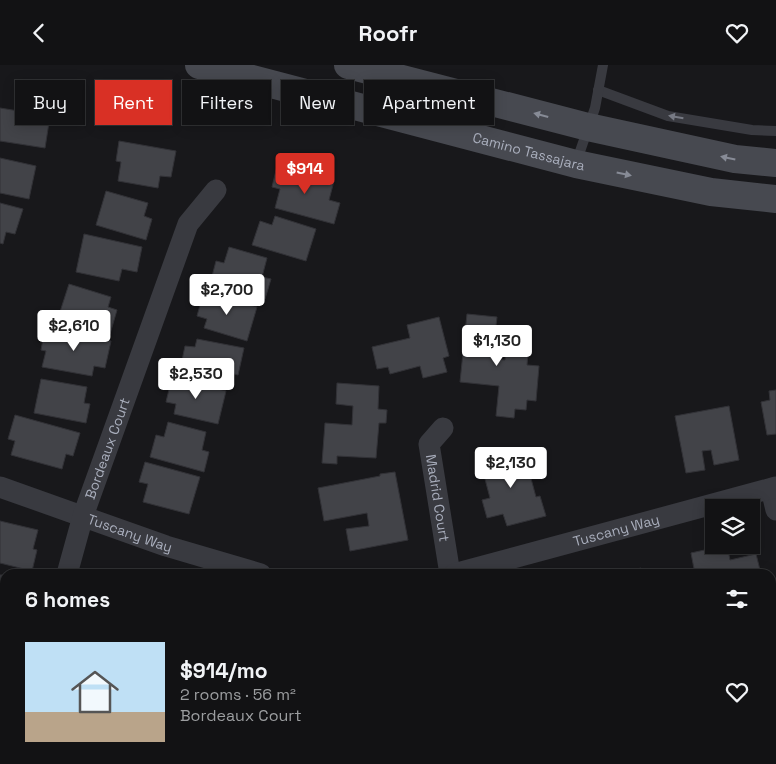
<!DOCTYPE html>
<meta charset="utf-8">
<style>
body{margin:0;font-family:"Space Grotesk",sans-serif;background:#1f2022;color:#f1f3f6;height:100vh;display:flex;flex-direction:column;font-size:19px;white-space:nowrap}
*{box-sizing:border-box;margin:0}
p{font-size:16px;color:#9c9ea0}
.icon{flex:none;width:28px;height:28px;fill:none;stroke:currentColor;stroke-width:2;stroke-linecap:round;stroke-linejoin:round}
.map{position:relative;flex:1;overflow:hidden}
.drawer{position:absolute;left:0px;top:504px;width:776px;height:196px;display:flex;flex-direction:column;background:#121214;border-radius:15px 15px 0 0;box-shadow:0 2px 12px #0003,0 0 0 1px #313234}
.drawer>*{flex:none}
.top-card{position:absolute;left:15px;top:15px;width:500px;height:45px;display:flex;gap:10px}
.buttons{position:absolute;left:705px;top:434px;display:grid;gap:10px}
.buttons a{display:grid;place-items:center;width:55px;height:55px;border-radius:0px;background:#121214;box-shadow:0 2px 12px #0003,0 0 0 1px #313234;font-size:25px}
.price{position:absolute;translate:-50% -42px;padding:0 11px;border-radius:5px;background:#fff;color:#222;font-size:16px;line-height:32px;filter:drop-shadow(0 1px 2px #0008)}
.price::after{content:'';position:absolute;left:50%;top:30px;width:15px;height:11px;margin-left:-8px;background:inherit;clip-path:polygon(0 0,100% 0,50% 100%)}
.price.current{background:#d93025;color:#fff}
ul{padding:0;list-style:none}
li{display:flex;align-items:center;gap:15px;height:125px;padding:0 25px}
li span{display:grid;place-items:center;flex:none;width:140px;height:100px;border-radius:0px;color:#555}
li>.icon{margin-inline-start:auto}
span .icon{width:60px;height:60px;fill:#fffc;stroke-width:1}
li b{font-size:21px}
h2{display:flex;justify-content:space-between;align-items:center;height:60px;padding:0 25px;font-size:21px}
.tag{padding:0 18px;border-radius:0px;background:#121214;box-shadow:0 2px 12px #0003,0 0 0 1px #313234;font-size:18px;line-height:45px}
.tag.current{background:#d93025;color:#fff}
header{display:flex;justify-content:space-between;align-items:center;height:65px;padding:0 25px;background:#121214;font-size:22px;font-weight:800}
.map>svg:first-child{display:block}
.building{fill:#424348;stroke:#323237}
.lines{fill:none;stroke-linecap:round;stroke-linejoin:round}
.service{stroke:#393a40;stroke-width:10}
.minor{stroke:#393a40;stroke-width:21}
.secondary{stroke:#474950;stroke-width:28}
.oneway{fill:#878b96}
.oneway2{fill:#777a84}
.labels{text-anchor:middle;stroke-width:4;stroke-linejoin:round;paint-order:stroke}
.street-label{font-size:14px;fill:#a9aebc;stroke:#131316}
</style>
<header><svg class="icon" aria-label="back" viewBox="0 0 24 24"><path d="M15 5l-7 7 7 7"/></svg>Roofr<svg class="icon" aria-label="heart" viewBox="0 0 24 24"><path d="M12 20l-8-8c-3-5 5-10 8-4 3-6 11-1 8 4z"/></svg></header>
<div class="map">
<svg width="776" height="699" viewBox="0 0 776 699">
<rect width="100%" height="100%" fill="#18181b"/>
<!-- building -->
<g class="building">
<path d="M0,43l50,8 -5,32 -45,-7z"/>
<path d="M119,76l57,10 -5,26 -11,-1 -2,12 -40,-7 3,-19 -5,-1z"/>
<path d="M0,93l36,8 -7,33 -29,-6z"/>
<path d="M277,101l57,15 -5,19 11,3 -6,21 -59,-16 5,-19 -8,-2z"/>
<path d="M106,126l42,12 -4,13 8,3 -6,21 -50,-15z"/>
<path d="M0,138l23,6 -8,25 -9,-2 -3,12 -3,-1z"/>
<path d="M275,151l41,13 -10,32 -54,-16 8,-24 12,4z"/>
<path d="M84,169l58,13 -5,25 -15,-3 -3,12 -43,-9z"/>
<path d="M229,182l38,11 -5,19 9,2 -6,20 -55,-15 6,-23 8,2z"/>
<path d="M69,219l42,13 -3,10 9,3 -7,24 -52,-16z"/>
<path d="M204,226l53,16 -10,34 -43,-13 3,-9 -10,-3z"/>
<path d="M467,249l30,3 -5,42 13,1 1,-10 22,2 -1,13 12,1 -3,35 -9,-1 -1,10 -11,-1 -1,9 -18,-2 3,-30 -39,-4z"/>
<path d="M439,252l10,39 -6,2 4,14 -24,6 -3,-12 -30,8 -2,-7 -11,2 -5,-22 38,-9 -3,-13z"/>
<path d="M45,263l66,13 -6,27 -11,-2 -2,10 -50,-9 4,-16 -5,-1z"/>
<path d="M197,274l47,9 -6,27 -4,-1 -1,7 -53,-11 5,-24 10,1z"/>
<path d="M172,312l54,14 -8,33 -44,-10 2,-10 -10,-2z"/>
<path d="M41,314l46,8 -3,16 6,1 -4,19 -52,-10z"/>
<path d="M337,318l42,3 -1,23 9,1 -1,13h-7l-3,35 -39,-2v8l-15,-1 3,-40 27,2 1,-19 -17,-2z"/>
<path d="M776,325v44l-9,1 -6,-33 9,-2 -1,-9z"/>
<path d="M729,341l10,54 -25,5 -3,-15 -9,1 3,19 -19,3 -11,-57z"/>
<path d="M15,350l65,18 -7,23 -7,-2 -4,15 -51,-14 4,-14 -7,-2z"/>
<path d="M168,357l38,10 -4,18 7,2 -5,20 -54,-15 6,-22 8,2z"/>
<path d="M523,384l13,48 4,-1 6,20 -39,10 -4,-12 -16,4 -5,-18 8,-2 -10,-38z"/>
<path d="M145,397l55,15 -11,37 -46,-12 5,-18 -9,-2z"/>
<path d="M395,407l13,68 -58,11 -4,-22 23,-3 -2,-13 -43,8 -6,-33 62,-12v-2z"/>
<path d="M0,456l38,9 -5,19 4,1 -5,21 -32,-8z"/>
<path d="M727,480l3,15 26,-6 5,20h-66l-4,-21z"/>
<path d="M641,503l1,6h-25z"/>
<path d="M117,505l30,4h-30z"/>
<rect x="0" y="510" width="5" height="36"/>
<rect x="0" y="558" width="5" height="36"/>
<rect x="0" y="604" width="5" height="23"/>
<path d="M771,605l3,14h2v32l-5,1z"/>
<rect x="0" y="650" width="5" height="40"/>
<path d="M771,686h5v13h-40v-4h35z"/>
</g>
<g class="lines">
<!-- service -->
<g class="service">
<path d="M598,25l70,26 84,14 24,1"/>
<path d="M576,98l19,-55 8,-43"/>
</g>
<!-- minor -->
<g class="minor">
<path id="s1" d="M443,363l-14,16 21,130"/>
<path id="s2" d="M0,422l166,59 95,28"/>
<path d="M771,424l5,21"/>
<path id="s3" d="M67,509l16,-58 105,-292 28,-34"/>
<path id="s4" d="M454,509l322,-87"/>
</g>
<!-- secondary -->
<g class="secondary">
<path id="s5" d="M199,0l377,99 135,28 65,7"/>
<path d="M348,0l240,62 147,32 41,4"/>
</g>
</g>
<!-- one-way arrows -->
<defs><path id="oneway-solid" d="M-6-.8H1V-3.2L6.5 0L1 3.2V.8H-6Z" transform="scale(1.25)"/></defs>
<g class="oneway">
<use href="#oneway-solid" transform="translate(541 50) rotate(-165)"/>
<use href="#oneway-solid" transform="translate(728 93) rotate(-168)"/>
<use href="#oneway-solid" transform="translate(624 109) rotate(12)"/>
</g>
<use class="oneway2" href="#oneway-solid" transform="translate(676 52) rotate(-170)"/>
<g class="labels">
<!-- street labels -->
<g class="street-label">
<text dy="5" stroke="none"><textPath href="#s5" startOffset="341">Camino Tassajara</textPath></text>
<text dy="5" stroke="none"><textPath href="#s3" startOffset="132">Bordeaux Court</textPath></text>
<text dy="5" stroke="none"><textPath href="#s1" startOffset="76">Madrid Court</textPath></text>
<text dy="5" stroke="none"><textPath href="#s4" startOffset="168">Tuscany Way</textPath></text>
<text dy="5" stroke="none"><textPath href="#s2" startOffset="138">Tuscany Way</textPath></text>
</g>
</g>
</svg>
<div class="buttons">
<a><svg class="icon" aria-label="layers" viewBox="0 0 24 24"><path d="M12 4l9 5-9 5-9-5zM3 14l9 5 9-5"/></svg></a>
</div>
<b class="price current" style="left:305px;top:130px">$914</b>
<b class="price" style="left:227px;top:251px">$2,700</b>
<b class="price" style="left:74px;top:287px">$2,610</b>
<b class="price" style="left:497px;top:302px">$1,130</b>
<b class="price" style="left:196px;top:335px">$2,530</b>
<b class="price" style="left:511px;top:424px">$2,130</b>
<div class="top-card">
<a class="tag">Buy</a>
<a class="tag current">Rent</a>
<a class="tag">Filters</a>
<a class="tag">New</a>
<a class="tag">Apartment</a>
</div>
<section class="drawer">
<h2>6 homes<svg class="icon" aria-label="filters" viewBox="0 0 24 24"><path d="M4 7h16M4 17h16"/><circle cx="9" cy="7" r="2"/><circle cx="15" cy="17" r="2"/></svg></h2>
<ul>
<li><span style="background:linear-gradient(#bfe0f5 70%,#b9a48a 0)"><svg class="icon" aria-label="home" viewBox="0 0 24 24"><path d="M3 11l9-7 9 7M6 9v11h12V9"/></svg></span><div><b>$914/mo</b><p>2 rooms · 56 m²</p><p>Bordeaux Court</p></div><svg class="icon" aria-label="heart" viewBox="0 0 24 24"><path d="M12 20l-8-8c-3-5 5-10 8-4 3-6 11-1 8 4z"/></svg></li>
</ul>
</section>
</div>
